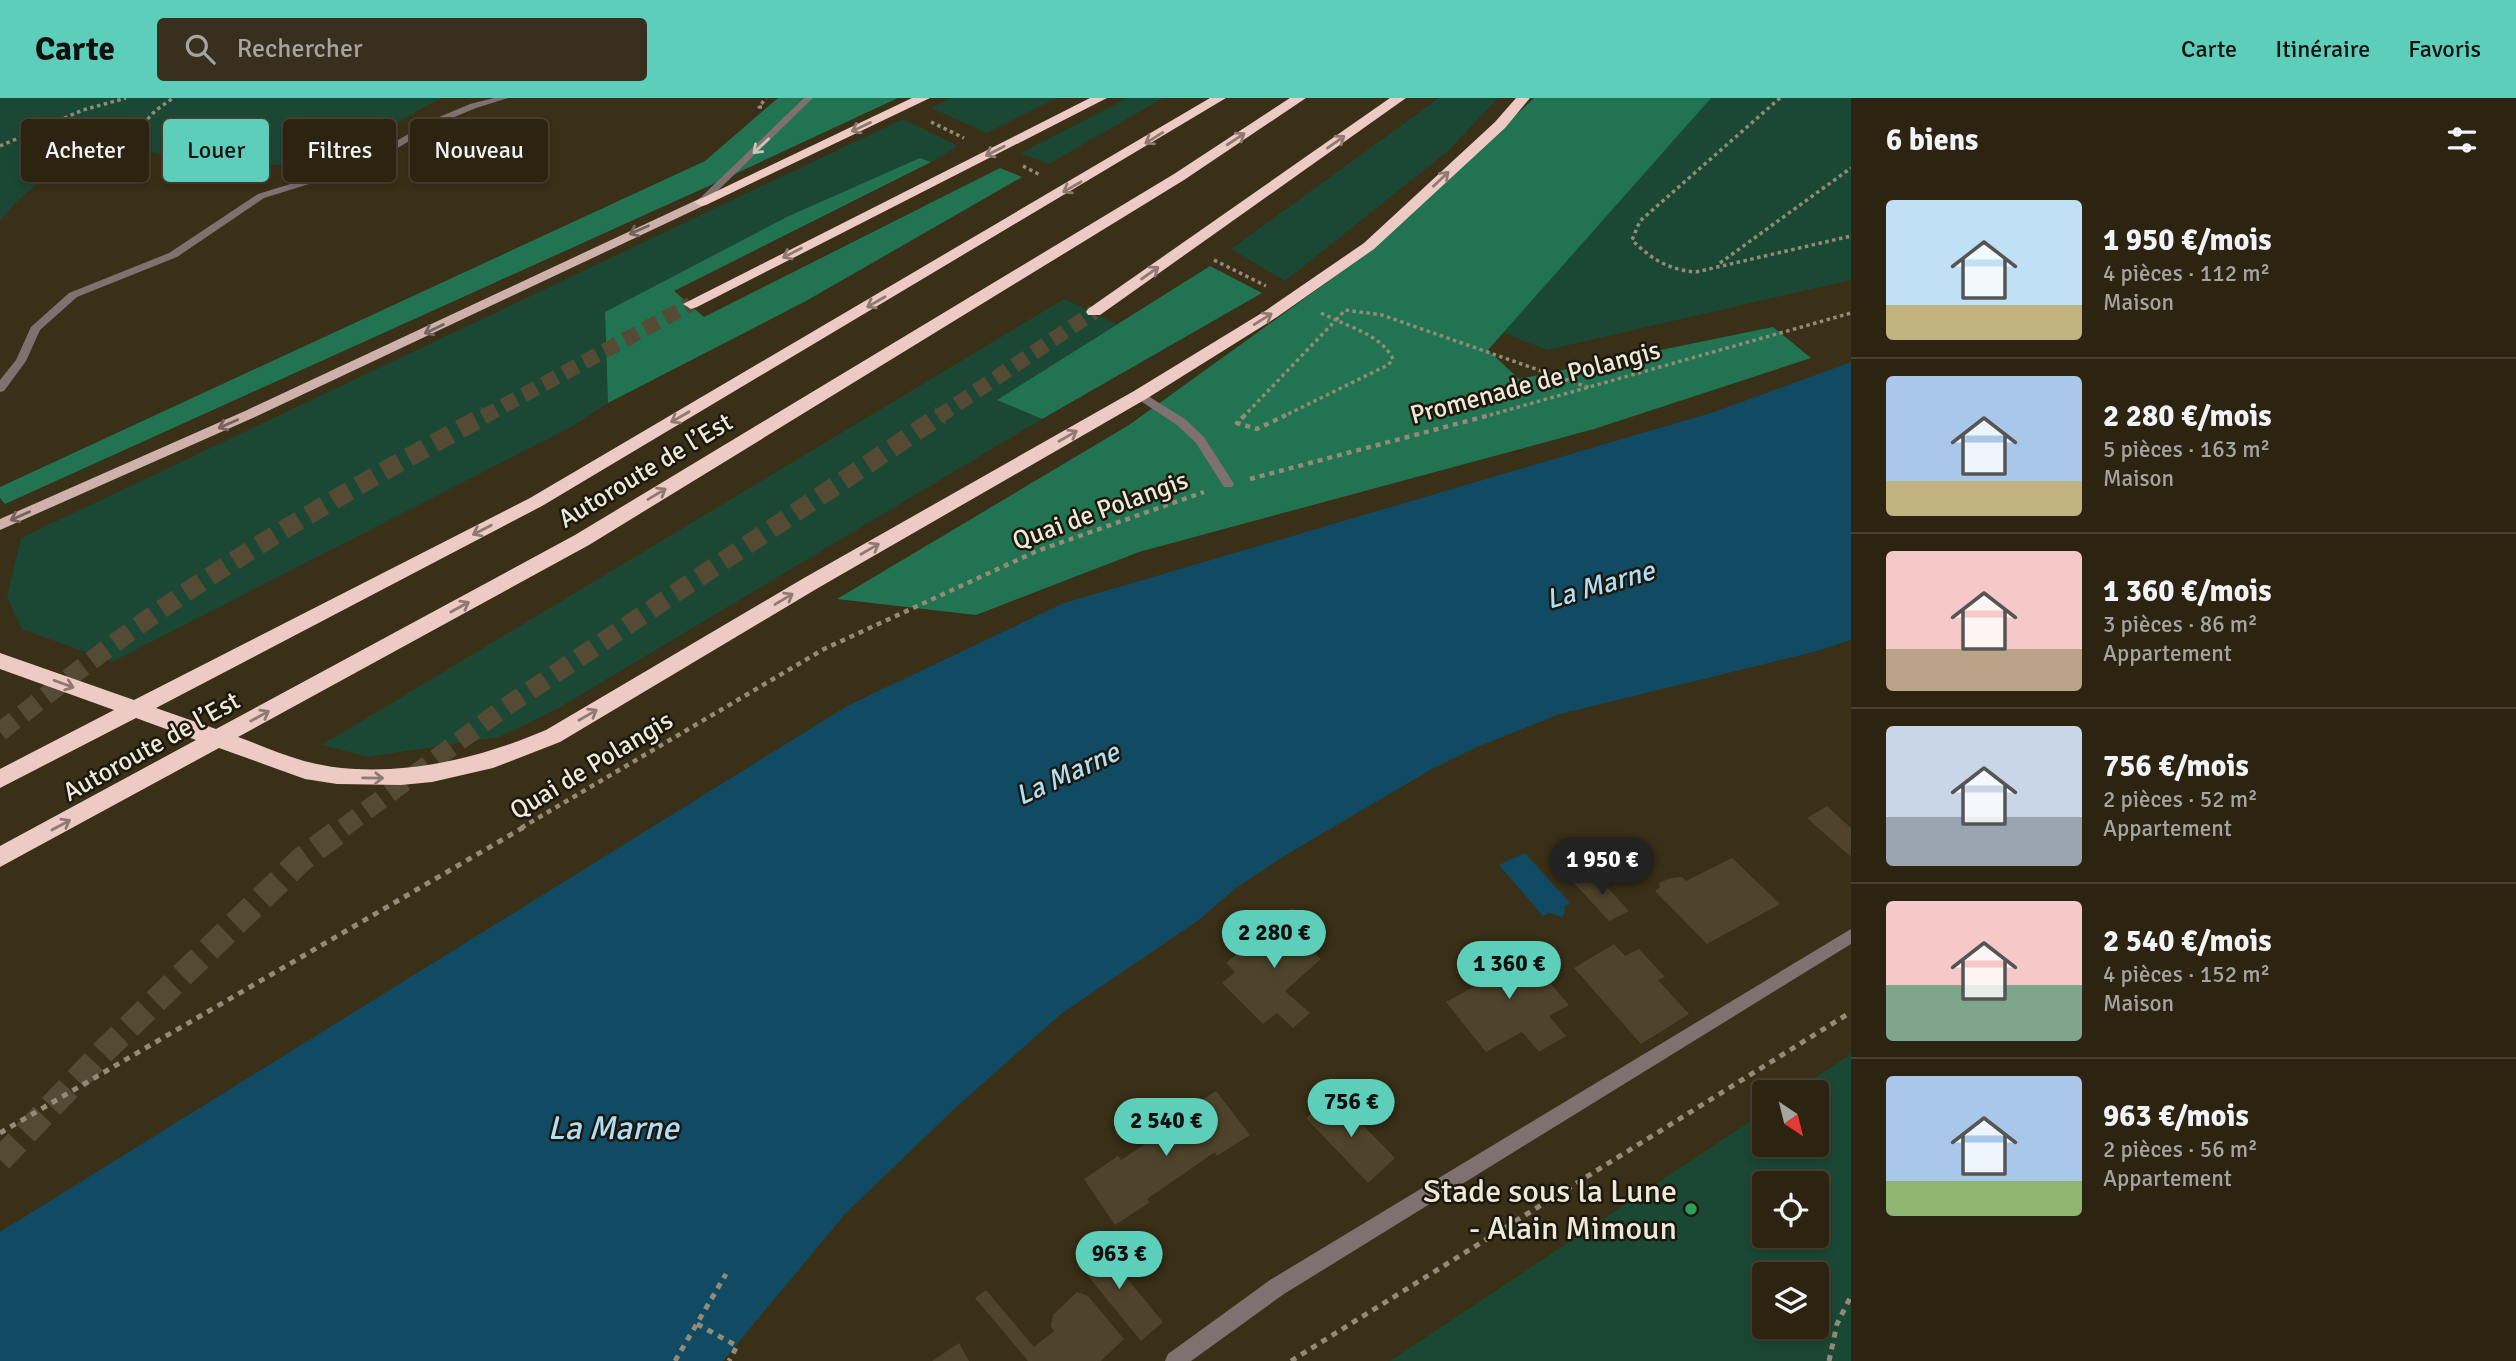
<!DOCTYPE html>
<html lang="fr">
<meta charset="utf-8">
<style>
body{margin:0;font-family:Signika,sans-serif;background:#382f1f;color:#f1f3f6;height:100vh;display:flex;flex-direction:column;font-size:26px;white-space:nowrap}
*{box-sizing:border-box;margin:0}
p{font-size:23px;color:#a6a49f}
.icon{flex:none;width:38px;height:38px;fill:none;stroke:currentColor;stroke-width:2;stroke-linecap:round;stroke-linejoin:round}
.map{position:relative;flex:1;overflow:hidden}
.sheet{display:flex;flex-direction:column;background:#2c2311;width:665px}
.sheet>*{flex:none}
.top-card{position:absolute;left:21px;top:21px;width:665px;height:63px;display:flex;gap:14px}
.needle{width:46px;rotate:145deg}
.fabs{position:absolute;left:1752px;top:982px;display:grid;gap:14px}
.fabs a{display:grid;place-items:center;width:77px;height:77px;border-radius:7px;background:#2c2311;box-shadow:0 4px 10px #0003,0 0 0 2px #484031;font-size:35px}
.price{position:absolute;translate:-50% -60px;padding:0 16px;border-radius:24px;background:#5dceb9;color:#111;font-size:23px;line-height:46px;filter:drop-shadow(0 2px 4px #0008)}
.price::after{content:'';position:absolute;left:50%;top:42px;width:21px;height:16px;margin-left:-10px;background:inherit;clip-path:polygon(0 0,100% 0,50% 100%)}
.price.on{background:#222;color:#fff}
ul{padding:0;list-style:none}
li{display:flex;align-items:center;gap:21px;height:175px;padding:0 35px}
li+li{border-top:2px solid #484031}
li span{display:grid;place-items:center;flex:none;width:196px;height:140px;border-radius:7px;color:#555}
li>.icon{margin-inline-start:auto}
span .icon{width:84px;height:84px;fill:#fffc;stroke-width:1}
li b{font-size:30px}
h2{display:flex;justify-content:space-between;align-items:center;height:84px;padding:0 35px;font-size:30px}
.pill{padding:0 24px;border-radius:7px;background:#2c2311;box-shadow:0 4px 10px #0003,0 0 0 2px #484031;font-size:24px;line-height:63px}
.pill.on{background:#5dceb9;color:#111}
header{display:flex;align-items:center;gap:42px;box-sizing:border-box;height:98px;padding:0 35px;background:#5dceb9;color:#111}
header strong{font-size:33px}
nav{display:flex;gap:38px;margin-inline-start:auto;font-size:24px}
.search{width:490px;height:63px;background:#382f1f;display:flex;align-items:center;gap:18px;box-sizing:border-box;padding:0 24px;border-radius:7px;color:#a6a49f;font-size:26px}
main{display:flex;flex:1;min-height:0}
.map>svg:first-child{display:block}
.green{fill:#1a4834;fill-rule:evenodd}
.forest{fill:#227352}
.water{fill:#104b63}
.building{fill:#4f442b}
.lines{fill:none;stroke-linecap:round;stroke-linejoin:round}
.highway-tunnel-far2{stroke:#554b34;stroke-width:15;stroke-dasharray:15 8;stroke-linecap:butt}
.highway-tunnel-far1{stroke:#554b34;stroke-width:19;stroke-dasharray:19 10;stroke-linecap:butt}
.highway-tunnel{stroke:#554b34;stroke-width:25;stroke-dasharray:25 12;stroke-linecap:butt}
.path-far2{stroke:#938b77;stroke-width:3.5;stroke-dasharray:3.5 3.5;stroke-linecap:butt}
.path-far1{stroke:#938b77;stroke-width:4.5;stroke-dasharray:5 5;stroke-linecap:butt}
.path{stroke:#938b77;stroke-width:5;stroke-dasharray:6 6;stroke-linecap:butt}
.lane{fill:#7f716f;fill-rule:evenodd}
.street{fill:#7f716f;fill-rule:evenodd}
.primary{fill:#ceb1ab;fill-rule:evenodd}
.highway{fill:#edcac4;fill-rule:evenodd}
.oneway{stroke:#8f7a72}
.oneway2{stroke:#cdc5ba}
.oneway3{stroke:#76645c}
.leisure-dot{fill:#2e9e5b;stroke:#1d180e;stroke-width:2.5}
.labels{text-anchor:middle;stroke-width:5;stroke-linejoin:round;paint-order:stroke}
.street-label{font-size:26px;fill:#efe9da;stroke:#1d180e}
.water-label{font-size:28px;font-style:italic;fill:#afdef6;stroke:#1d180e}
.near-poi-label{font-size:32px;fill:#efe9da;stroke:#1d180e;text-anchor:end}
.near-water-label{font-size:33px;font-style:italic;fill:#afdef6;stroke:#1d180e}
</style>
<header>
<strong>Carte</strong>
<div class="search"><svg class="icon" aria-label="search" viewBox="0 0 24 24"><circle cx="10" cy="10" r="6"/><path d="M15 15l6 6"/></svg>Rechercher</div>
<nav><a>Carte</a><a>Itinéraire</a><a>Favoris</a></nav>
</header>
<main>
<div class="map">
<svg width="1851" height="1263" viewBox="0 0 1851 1263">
<rect width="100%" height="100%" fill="#3a2f17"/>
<!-- green -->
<g class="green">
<path d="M0,0h442c-35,17 -73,44 -109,56 -71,24 -144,4 -216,-7 -43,8 -91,39 -117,74z"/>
<path d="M952,0h104l-69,35 -56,-25z"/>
<path d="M1128,0h35l-114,66 -28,-11z"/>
<path d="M1439,0h59l-50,53 -163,130 -54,-32z"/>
<path d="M1675,0h176v182l-304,70 -90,-36z"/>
<path d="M903,21l55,27 -27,16 -11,-4 -315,154 3,91 -35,23 -461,236 -90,-33 -15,-32 14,-59z"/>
<path d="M1064,201l53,25 -119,76 44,19 -485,290 -58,28 -131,20 -46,-12z"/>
<path d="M1851,956v307h-461l374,-249v32h52v-52h-22zM1764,1085h52v53h-52zM1764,1176h52v52h-52z"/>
</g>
<!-- forest -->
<g class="forest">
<path d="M778,0h120l-176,82 -717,324 -5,-6v-11l705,-326z"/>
<path d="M1534,0h177l-223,252 31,29 254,-52 38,31 -217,71 -455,123 -163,63 -139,-16 292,-174 243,-175z"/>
<path d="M920,60l11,4 -257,129 30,26 296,-149 22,9 -216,124 -198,102 -3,-91 184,-96z"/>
<path d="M1210,168l52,27 -220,126 -45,-19z"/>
</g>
<!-- water -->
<g class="water">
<path d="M1851,264v278l-41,13 -250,61 -83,33 -47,23 -144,85 -49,32 -37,32 -139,95 -108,96 -108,104 -122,147h-723v-129l847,-526 217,-103 650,-191z"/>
<path d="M1525,755l45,50 -6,3 1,6 -3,5 -13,-4 -6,3 -44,-51z"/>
</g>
<!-- building -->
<g class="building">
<path d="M1827,708l24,22v29l-44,-39z"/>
<path d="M1732,760l48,46 -73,40 -52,-53 5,-3 -1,-5 12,-5 11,-1 4,4z"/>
<path d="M1594,775l35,38 -20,10 -35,-38z"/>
<path d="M1292,810l25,23 -14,12 18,16 -36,32 25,22 -17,15 -16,-15 -14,11 -41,-41 13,-11 -9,-9z"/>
<path d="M1513,843l56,64 -20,11 17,20 -27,16 -17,-20 -36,20 -40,-50 35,-19 -15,-17z"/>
<path d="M1614,846l11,12 14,-7 26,28 -7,3 31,34 -48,30 -67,-76z"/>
<path d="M1216,993l34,44 -33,21 -2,-4 -68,47 3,3 -35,23 -31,-46 34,-23 3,4 67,-44 -3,-5z"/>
<path d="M1333,997l62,63 -27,25 -62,-65z"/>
<path d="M1096,1143l67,81 -22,19 -66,-81z"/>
<path d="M986,1192l48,57 20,-16 -3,-5 2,-11 24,-23 11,4 36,43 -23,22h-73l-53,-63z"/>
<path d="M959,1245l10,18h-37z"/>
</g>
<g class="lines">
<!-- highway-tunnel-far2 -->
<g class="highway-tunnel-far2">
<path d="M483,319l208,-113"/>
<path d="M938,319l156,-105"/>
</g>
<!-- highway-tunnel-far1 -->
<g class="highway-tunnel-far1">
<path d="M0,634c64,-51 128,-101 197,-147 93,-62 191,-117 289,-170"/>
<path d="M343,730l158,-118 440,-295"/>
</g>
<!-- highway-tunnel -->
<path class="highway-tunnel" d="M0,1062l103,-108 199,-193 43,-32"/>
<!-- path-far2 -->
<g class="path-far2">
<path d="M1780,0l-140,123 -8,19c19,19 37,30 64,32l155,-36"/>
<path d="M762,9h-3l7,-9"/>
<path d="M931,24l33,16"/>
<path d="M0,48l83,-36 43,-12"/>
<path d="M119,52l36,-39 18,-13"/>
<path d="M1023,68l17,9"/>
<path d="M1214,162l52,26"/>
<path d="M1720,165l131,-95"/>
<path d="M1321,215l15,7"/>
<path d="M1336,222l9,-10 37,5 208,73"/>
<path d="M1243,319l93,-97"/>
<path d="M1282,319l106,-52 5,-6c-10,-21 -37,-30 -57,-39"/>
<path d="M1483,319l368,-104"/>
</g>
<!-- path-far1 -->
<g class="path-far1">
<path d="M1245,317l-8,8 20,6 29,-14"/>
<path d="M1250,381l240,-64"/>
<path d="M521,730l303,-179 213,-98 167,-59"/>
</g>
<!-- path -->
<g class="path">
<path d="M0,1035l524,-306"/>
<path d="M697,1226l40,22 -8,15"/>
<path d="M675,1263l51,-87"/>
<path d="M1291,1263l560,-349"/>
<path d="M1829,1263l8,-37 14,-28"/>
</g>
<!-- lane -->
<g class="lane">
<path d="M494,0h14l-32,10 -38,16 -54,32 -49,20 -71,22 -87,59 -100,40 -37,33 -14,31 -22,30 -4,1v-12l16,-20 15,-33 38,-34 100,-40 89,-59 71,-22 49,-20 54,-32 38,-16z"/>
<path d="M1140,293l45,28 19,18 30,47 -2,3h-8l-28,-44 -19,-18 -41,-27 -2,-3z"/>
</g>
<!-- street -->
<g class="street">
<path d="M804,0h9l-109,106h-6v-4z"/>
<path d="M1851,831v15l-567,350 -93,67h-26l3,-7 102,-74z"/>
</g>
<!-- primary -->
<path class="primary" d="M701,100l6,4 -2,3 -450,212 -255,113v-11l245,-108z"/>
<!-- highway -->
<g class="highway">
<path d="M912,0h18l-224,107 -5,1 -7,-4z"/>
<path d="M1090,0h17l-410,209 -6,2 -8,-5z"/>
<path d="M1210,0h16l-684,408 -386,202 60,21 359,-194 599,-361 116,-76h16l-122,82 -595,365 -351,192c22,8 44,18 66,24 78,21 170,0 242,-31l258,-152 330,-187 131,-80 99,-68 131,-121 21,-24h14l-25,30 -131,121 -97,68 -131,82 -328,189 -258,154 -67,26 -61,14 -31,3 -64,-1 -32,-5 -86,-31 -219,119v-21l196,-106 -60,-22 -136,70v-19l114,-59 -114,-41v-16l134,47 396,-202z"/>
<path d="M1390,0h16l-306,217h-12l-2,-3 2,-3z"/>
</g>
</g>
<!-- one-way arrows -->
<defs><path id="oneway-shaft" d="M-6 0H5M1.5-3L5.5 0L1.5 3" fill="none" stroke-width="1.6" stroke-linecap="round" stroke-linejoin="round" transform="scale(1.75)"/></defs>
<g class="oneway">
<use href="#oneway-shaft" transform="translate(861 29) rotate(155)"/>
<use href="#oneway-shaft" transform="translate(1154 40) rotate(148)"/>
<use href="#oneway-shaft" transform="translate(1236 41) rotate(-33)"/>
<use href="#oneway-shaft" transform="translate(1336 44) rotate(-35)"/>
<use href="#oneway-shaft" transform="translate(995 53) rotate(153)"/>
<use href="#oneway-shaft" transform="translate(1441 81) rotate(-43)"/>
<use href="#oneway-shaft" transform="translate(1072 89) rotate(150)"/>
<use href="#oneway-shaft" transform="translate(792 155) rotate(153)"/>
<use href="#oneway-shaft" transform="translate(1150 175) rotate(-35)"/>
<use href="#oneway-shaft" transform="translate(876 204) rotate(150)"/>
<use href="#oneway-shaft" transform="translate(1263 221) rotate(-32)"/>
<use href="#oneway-shaft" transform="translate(680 319) rotate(150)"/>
<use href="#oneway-shaft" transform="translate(1068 338) rotate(-30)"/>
<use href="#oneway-shaft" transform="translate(657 396) rotate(-31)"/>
<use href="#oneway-shaft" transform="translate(482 432) rotate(153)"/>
<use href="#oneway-shaft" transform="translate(870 451) rotate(-30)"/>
<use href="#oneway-shaft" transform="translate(784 501) rotate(-31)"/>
<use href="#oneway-shaft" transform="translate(460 509) rotate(-29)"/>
<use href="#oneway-shaft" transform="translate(64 586) rotate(20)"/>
<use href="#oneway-shaft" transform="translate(588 617) rotate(-30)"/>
<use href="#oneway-shaft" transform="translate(260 618) rotate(-29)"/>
<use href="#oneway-shaft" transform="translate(373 680) rotate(1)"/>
<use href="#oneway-shaft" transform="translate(61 727) rotate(-28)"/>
</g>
<use class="oneway2" href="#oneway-shaft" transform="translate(761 48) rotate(137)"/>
<g class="oneway3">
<use href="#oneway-shaft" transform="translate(639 132) rotate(156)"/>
<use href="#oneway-shaft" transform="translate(434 231) rotate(154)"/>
<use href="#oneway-shaft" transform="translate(228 326) rotate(156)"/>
<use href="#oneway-shaft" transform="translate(20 418) rotate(156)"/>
</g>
<!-- markers -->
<circle class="leisure-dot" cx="1691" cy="1111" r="7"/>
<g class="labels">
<!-- street labels -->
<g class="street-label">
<text transform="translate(1535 284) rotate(-15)" y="9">Promenade de Polangis</text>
<text transform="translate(645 372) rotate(-31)" y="9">Autoroute de l’Est</text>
<text transform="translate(1100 412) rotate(-20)" y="9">Quai de Polangis</text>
<text transform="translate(151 648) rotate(-29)" y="9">Autoroute de l’Est</text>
<text transform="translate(591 667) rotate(-31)" y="9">Quai de Polangis</text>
</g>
<!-- water labels -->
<g class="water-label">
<text transform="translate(1600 486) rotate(-16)" y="10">La Marne</text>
<text transform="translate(1067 675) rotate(-25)" y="10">La Marne</text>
</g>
<!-- near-poi labels -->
<g class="near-poi-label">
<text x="1677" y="1104">Stade sous la Lune<tspan x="1677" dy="37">- Alain Mimoun</tspan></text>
</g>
<!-- near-water labels -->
<g class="near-water-label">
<text x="613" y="1041">La Marne</text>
</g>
</g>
</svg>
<div class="fabs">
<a><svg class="needle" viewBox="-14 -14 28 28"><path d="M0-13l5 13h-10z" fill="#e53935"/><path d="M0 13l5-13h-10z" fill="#a6a49f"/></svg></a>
<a><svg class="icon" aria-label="locate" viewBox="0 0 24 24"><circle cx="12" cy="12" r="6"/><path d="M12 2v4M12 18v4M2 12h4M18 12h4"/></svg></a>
<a><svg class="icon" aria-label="layers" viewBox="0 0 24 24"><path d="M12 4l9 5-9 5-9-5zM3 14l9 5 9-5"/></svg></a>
</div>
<b class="price on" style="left:1602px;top:799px">1 950 €</b>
<b class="price" style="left:1274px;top:872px">2 280 €</b>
<b class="price" style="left:1509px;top:903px">1 360 €</b>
<b class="price" style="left:1351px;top:1041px">756 €</b>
<b class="price" style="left:1166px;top:1060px">2 540 €</b>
<b class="price" style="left:1119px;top:1193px">963 €</b>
<div class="top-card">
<a class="pill">Acheter</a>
<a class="pill on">Louer</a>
<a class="pill">Filtres</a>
<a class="pill">Nouveau</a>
</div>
</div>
<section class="sheet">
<h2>6 biens<svg class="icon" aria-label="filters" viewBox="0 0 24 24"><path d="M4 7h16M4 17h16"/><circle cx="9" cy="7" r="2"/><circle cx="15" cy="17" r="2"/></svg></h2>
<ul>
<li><span style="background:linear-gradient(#bfe0f5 75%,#c2b280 0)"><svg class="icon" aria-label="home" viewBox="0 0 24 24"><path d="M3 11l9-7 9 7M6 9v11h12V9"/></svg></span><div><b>1 950 €/mois</b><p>4 pièces · 112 m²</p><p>Maison</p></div></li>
<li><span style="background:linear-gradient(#a9c7e8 75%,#c2b280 0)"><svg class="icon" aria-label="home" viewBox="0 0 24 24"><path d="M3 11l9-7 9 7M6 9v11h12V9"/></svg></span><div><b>2 280 €/mois</b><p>5 pièces · 163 m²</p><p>Maison</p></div></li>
<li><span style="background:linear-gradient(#f6c9c9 70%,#b9a48a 0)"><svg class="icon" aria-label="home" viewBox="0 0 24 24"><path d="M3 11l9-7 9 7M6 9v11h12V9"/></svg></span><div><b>1 360 €/mois</b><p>3 pièces · 86 m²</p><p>Appartement</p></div></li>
<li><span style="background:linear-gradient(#c9d6e8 65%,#9aa5b1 0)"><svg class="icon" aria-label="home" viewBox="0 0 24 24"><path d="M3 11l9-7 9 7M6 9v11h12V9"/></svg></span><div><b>756 €/mois</b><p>2 pièces · 52 m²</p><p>Appartement</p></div></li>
<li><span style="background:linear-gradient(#f6c9c9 60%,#7fa58c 0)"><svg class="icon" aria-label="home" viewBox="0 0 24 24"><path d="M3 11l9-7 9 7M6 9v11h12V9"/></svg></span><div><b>2 540 €/mois</b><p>4 pièces · 152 m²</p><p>Maison</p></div></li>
<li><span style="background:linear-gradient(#a9c7e8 75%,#8fb573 0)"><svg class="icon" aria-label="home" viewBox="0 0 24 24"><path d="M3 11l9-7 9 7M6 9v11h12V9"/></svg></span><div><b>963 €/mois</b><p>2 pièces · 56 m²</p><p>Appartement</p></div></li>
</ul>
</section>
</main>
